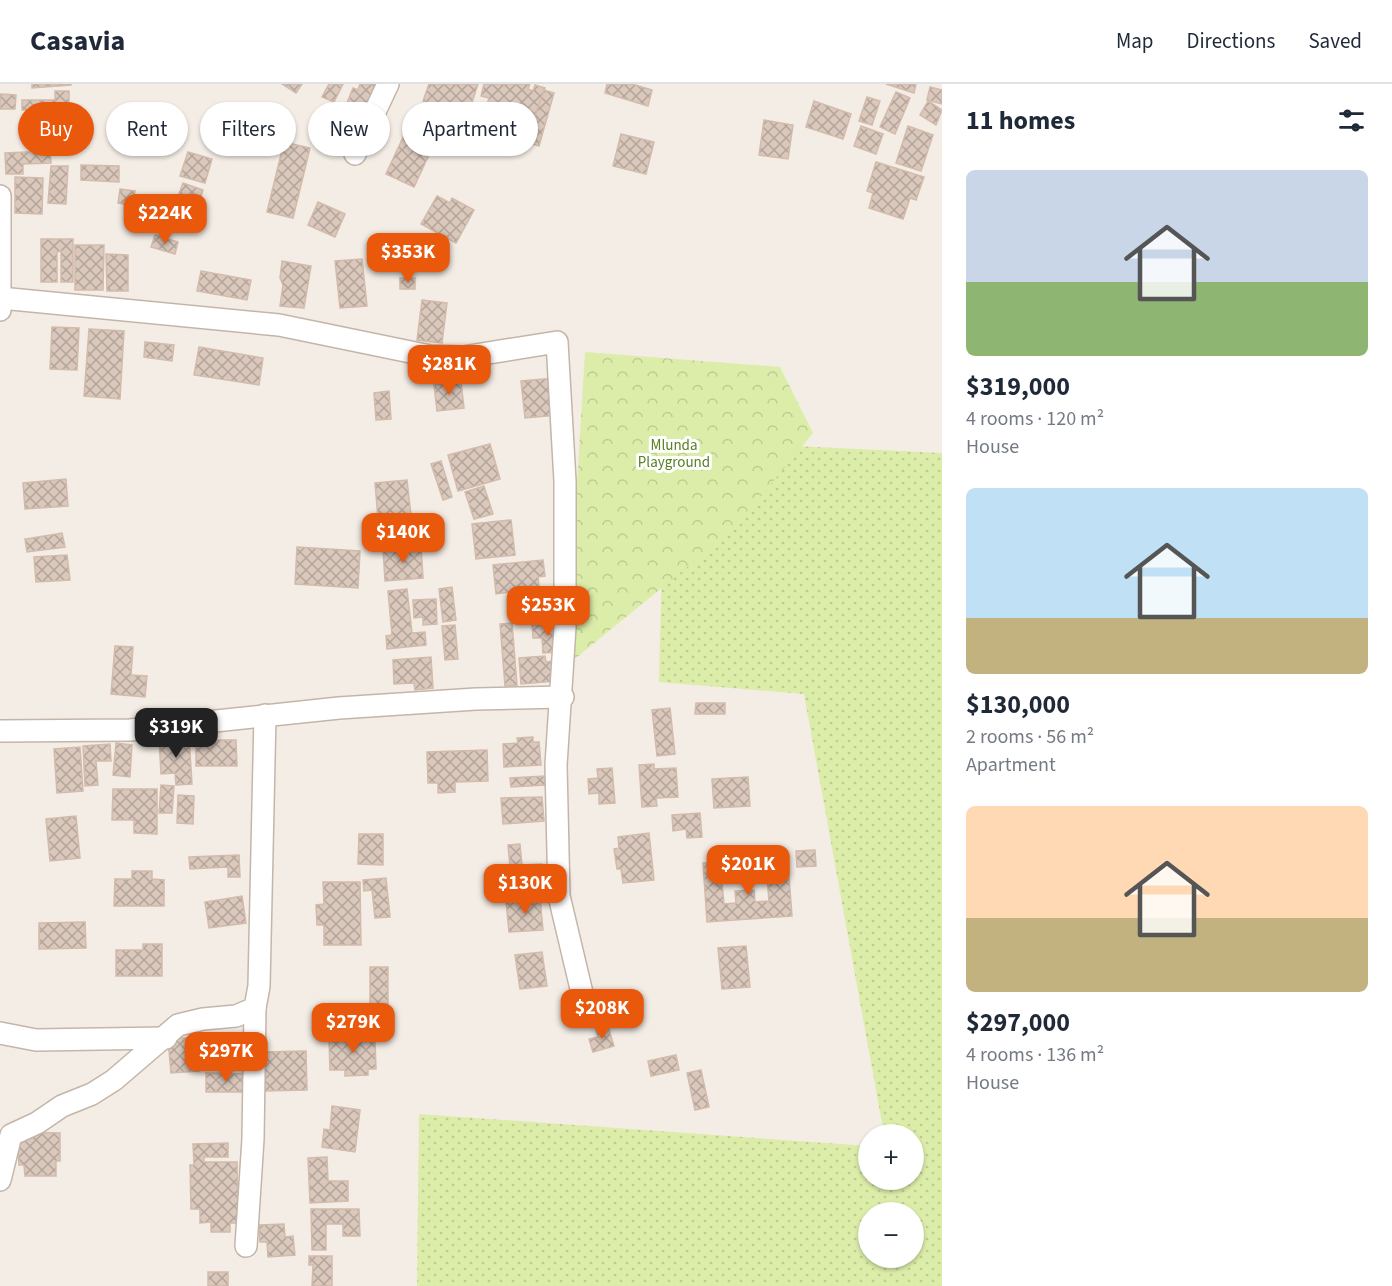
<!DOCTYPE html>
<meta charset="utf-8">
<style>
body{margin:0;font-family:"Source Sans 3",sans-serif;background:#f2f2f3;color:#1f2937;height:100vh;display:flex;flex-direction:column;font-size:22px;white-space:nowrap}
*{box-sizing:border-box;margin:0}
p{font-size:20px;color:#747a83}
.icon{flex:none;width:33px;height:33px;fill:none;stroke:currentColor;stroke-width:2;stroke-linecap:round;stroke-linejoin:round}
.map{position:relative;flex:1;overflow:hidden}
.sheet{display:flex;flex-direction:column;background:#fff;width:450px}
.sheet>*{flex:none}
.banner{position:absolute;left:18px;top:18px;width:570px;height:54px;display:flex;gap:12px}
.tools{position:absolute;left:858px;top:1040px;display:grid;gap:12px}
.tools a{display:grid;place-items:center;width:66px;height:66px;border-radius:50%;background:#fff;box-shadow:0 2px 4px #0004;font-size:30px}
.price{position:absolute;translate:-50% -51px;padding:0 14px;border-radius:12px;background:#ea580c;color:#fff;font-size:20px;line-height:39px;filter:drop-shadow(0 2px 3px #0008)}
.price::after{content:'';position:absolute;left:50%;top:36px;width:18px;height:14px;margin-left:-9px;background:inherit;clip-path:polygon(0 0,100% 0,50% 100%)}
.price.active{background:#222;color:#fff}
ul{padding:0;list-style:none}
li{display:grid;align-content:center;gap:12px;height:318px;padding:0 24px}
li span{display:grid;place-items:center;height:186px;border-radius:9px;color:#555}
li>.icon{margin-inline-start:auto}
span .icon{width:108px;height:108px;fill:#fffc;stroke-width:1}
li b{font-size:26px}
h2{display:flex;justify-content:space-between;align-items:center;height:72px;padding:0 24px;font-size:26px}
.tag{padding:0 21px;border-radius:27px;background:#fff;box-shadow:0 2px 4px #0004;font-size:21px;line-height:54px}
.tag.active{background:#ea580c;color:#fff}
header{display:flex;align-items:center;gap:36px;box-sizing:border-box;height:84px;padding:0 30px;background:#fff;border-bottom:2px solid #e0e1e3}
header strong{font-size:28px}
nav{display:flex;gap:33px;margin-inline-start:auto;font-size:21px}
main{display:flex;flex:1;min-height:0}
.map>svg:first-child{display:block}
.grass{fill:url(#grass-dots);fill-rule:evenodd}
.park{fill:url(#park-crowns)}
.building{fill:url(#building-cross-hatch);stroke:#d3bbab;stroke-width:1.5}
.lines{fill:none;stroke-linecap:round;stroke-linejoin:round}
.minor-casing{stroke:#c4b5a9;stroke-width:24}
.minor{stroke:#fff;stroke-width:21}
.labels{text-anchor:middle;stroke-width:6;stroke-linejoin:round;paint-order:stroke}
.park-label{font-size:15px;fill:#588021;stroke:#fff}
</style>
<header>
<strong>Casavia</strong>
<nav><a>Map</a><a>Directions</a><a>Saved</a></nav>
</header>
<main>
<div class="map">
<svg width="942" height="1202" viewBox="0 0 942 1202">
<defs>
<pattern id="grass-dots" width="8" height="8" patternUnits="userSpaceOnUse" patternTransform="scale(1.5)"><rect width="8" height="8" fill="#dceda9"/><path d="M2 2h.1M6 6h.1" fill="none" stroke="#becc92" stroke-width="1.8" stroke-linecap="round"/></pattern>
<pattern id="park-crowns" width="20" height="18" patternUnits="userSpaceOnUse" patternTransform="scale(1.5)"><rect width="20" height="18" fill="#dceda9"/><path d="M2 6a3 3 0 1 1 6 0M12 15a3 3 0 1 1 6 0" fill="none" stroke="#becc92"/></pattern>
<pattern id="building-cross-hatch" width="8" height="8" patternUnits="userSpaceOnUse" patternTransform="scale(1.5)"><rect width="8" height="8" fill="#dac8bc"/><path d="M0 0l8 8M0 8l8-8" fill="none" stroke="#b3a49a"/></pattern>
</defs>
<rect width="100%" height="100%" fill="#f4ede5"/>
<!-- grass -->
<path class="grass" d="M665,356l277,13v833h-525l2,-172 449,32v33h46v-45h-30l-80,-440 -145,-12zM868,1128h46v45h-46z"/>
<!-- park -->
<path class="park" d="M585,268l195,15 33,66 -79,96 -168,137z"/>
<!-- building -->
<g class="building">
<path d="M32,0h39v1l-39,3z"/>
<path d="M282,0h20l-6,9z"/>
<path d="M329,0h14l-9,18 -12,-5z"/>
<path d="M360,0h15l-16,50 -16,-7 7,-17 -5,-2 8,-20 5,2z"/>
<path d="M429,0h49l-10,31 -45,-14z"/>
<path d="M484,0h46l-2,5 5,2 2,-6 10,3 -10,28 -16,-5 -7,21 -26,-9 5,-13 -5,-2 3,-10 -8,-2z"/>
<path d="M607,0h25l20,6 -4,16 -43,-13z"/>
<path d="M886,0h30l-2,9z"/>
<path d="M930,3l12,3v14l-15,-4z"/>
<path d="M544,6l10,3 -15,53 -13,-4z"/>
<path d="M55,7h14v19h-47v-10h33z"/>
<path d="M896,8l14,6 -15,36 -15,-7z"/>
<path d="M0,10l16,1 -1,14h-15z"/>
<path d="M867,13l13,4 -8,24 -13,-4z"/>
<path d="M814,17l37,13 -8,25 -37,-12z"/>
<path d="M928,17l14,9 -6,15 -16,-10z"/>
<path d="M413,32l28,13 -27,58 -28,-13z"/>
<path d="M764,36l29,5 -5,34 -29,-4z"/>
<path d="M861,42l22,8 -7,20 -22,-8z"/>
<path d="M908,42l25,9 -12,36 -25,-8z"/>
<path d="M621,50l33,8 -8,32 -33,-8z"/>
<path d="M284,58l26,6 -17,70 -26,-6z"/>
<path d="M50,67l1,12 -28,1v10h-17l-1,-21z"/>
<path d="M188,68l24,7 -7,24 -25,-7z"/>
<path d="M876,78l48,15 -8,23 -6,-2 -7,21 -34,-11 4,-15 -6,-2z"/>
<path d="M81,81l38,1v16l-38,-2z"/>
<path d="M51,82h17l-2,38 -18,-1z"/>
<path d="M15,93l28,1 -1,36 -27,-1z"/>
<path d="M183,99l20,7 -13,38 -21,-7z"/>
<path d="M120,105l15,2 -3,15 -14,-3z"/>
<path d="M437,112l13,7 2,-5 22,12 -18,33 -35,-19z"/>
<path d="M318,118l27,12 -10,23 -27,-12z"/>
<path d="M155,151l23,7 -3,12 -24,-7z"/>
<path d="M41,155h32v43h-12v-31l-4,1v30h-16z"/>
<path d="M75,161h29l-1,45h-28z"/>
<path d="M106,170l22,1v36h-21z"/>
<path d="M362,175l5,47 -27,2 -5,-47z"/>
<path d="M282,177l29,5 -7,42 -24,-2 3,-21 -3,-7z"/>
<path d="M201,187l50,9 -4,20 -50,-9z"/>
<rect x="400" y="194" width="15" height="11"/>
<path d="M422,216l25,3 -5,40 -25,-3z"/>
<path d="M52,243l27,1 -2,42 -27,-1z"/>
<path d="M89,245l35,2 -4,68 -36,-3z"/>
<path d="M145,258l29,3 -2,16 -28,-4z"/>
<path d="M199,263l64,11 -4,27 -65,-10z"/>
<path d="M555,294l3,37 -33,3 -4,-37z"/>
<path d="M461,298l3,26 -27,3 -3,-26z"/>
<path d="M389,307l2,28 -15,1 -2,-27z"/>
<path d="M490,360l10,35 -42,12 -10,-36z"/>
<path d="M441,377l11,36 -9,3 -12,-36z"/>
<path d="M66,395l2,27 -43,3 -2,-26z"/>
<path d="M407,396l4,35 -33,3 -3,-35z"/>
<path d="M484,402l9,28 -19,5 -9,-27z"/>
<path d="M422,432h12v10l-12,-1z"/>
<path d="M511,436l4,35 -39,4 -4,-35z"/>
<path d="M62,449l3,14 -38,5 -2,-13z"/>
<path d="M297,463l63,4 -2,37 -63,-4z"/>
<path d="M421,463l2,31 -38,3 -2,-32z"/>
<path d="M67,471l3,25 -34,2 -2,-25z"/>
<path d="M543,476l2,16 -7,1 2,17 -22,2v-5l-22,3 -3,-29z"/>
<path d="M452,503l4,33 -13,2 -4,-33z"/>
<path d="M407,505l5,44 13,-1 1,13 -39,4 -1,-13 6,-1 -4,-44z"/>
<path d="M436,515l1,25 -14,1v-8l-9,1 -1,-18z"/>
<path d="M512,539l5,62 -12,1 -5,-62z"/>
<path d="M558,540l2,28 -17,1 -1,-15h-9l-1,-13z"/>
<path d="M455,541l3,34 -13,1 -3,-34z"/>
<path d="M115,562l18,1 -2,28 16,1 -2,21 -34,-3z"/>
<path d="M545,572l1,6 8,-1 2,20 -35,3 -2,-26z"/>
<path d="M431,573l2,31 -18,2 -1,-7 -20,1 -1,-24z"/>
<path d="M696,619h29v11h-30z"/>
<path d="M670,624l5,46 -18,2 -5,-46z"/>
<path d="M189,652l3,48 -16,1 -1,-12 -14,1 -2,-36z"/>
<path d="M533,653v5h6l2,23 -37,2 -1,-23 15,-1 -1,-5z"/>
<path d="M196,656h40l1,26h-41z"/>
<path d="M116,659l16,2 -2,32 -17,-2z"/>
<path d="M110,660l1,17h-15l2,24 -13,1 -2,-40z"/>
<path d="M80,663l3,44 -26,2 -3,-44z"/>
<path d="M487,666l1,31 -33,1v10l-17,1v-10h-10l-1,-31z"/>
<path d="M654,680v5l22,-1 2,29 -22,1 1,8 -15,1 -3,-42z"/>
<path d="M612,684l3,35 -16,1v-11l-10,1 -1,-15 10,-1 -1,-9z"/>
<path d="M545,692l1,9 -35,2 -1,-9z"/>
<path d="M748,693l2,29 -36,2 -2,-29z"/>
<path d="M161,701l13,1 -2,27h-13z"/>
<path d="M113,705h44v45l-23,-1v-13h-22z"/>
<path d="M178,711l16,1 -1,28 -16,-1z"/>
<path d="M542,713l2,24 -41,3 -2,-26z"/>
<path d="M700,729l2,24 -15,1 -1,-9 -13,2 -1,-16z"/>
<path d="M76,732l4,42 -30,3 -4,-42z"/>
<path d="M649,749l5,47 -31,3 -2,-14h-4l-3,-20 5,-1 -1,-11z"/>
<path d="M359,750h24v31l-25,-1z"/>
<path d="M520,760l2,21 20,-1 1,12 -32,2 -3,-33z"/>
<path d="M815,766l1,16 -19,1 -1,-16z"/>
<path d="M239,771l1,22h-12v-10l-38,2 -1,-12z"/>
<path d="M720,778l4,42 12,-1 -1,-12 19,-1 1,12 14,-1 -3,-36 22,-2 4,53 -85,6 -4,-59z"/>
<path d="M132,787h20v8l12,1v26h-50l1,-27h17z"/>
<path d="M386,794l4,39 -15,1 -3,-28 -8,1 -1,-11z"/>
<path d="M323,798h37l1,63h-37v-20h-7l-1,-20 8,-1z"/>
<path d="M242,812l4,27 -37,5 -4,-26z"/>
<path d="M540,814l3,32 -34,2 -3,-31z"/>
<path d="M85,838l1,26 -47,1v-26z"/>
<path d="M143,860h19v32h-46v-26h27z"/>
<path d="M746,862l4,41 -28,2 -4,-41z"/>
<path d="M542,868l5,34 -27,3 -5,-34z"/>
<path d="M370,883h18v37l-18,1z"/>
<path d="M608,943l6,19 -21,6 -4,-13 9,-2 -2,-7z"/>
<path d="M341,949h23l1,6h10l1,30h-8v6l-23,1v-6h-15l-1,-30h12z"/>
<path d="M196,953l3,34 -28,2 -3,-34z"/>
<path d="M306,967l1,39 -43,1 -1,-39z"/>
<path d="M676,971l3,15 -28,6 -3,-15z"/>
<path d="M701,986l8,37 -14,3 -8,-37z"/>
<path d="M206,989l40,1v18h-40z"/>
<path d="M332,1022l28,4 -5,42 -33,-5 2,-18 6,1z"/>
<path d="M21,1048l39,1v28h-4v15h-31l-1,-11h-5l-1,-14h-5z"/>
<path d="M228,1059v14h-24v5h33l1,61h-8v9h-19v-10l-11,1v-14h-9l-1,-44h4l-1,-21z"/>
<path d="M327,1073l1,24h20v20l-38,2 -2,-45z"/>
<path d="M311,1125h48l1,27h-17v-12h-17v26h-14z"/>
<path d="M284,1140l1,13 8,-1 2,19 -27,2 -1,-15h-7l-1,-17z"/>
<path d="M309,1172h23v30h-20l1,-21h-4z"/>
<rect x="208" y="1188" width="20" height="14"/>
</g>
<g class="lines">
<!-- minor casing -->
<g class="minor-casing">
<g id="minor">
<path d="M355,70l33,-70"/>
<path d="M0,112v114"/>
<path d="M0,214l279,27 151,31 33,1 94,-15 8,139v146l-9,138 3,131 28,118"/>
<path d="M0,647l130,-1 209,-22 137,-9 87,-2"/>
<path d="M0,949l36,7 130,-2"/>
<path d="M0,1096l11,-45 26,-12 25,-17 30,-12 22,-14 64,-55 25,-6 33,-3 19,-8 4,-22 6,-271"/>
<path d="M246,1162l7,-107 2,-131"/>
</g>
</g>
<!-- minor -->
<use href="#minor" class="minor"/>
</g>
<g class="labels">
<!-- park labels -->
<g class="park-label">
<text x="674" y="366">Mlunda<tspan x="674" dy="17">Playground</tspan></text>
</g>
</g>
</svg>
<div class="tools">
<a>+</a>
<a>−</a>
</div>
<b class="price" style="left:165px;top:161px">$224K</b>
<b class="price" style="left:408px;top:200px">$353K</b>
<b class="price" style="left:449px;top:312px">$281K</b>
<b class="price" style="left:403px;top:480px">$140K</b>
<b class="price" style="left:548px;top:553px">$253K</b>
<b class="price active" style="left:176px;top:675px">$319K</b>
<b class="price" style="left:748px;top:812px">$201K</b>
<b class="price" style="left:525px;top:831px">$130K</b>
<b class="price" style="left:602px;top:956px">$208K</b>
<b class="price" style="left:353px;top:970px">$279K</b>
<b class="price" style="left:226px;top:999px">$297K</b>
<div class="banner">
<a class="tag active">Buy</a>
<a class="tag">Rent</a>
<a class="tag">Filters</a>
<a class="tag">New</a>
<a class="tag">Apartment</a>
</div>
</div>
<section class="sheet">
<h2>11 homes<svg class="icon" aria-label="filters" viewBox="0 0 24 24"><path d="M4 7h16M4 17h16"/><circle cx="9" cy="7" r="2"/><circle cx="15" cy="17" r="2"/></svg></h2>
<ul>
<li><span style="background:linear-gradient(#c9d6e8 60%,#8fb573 0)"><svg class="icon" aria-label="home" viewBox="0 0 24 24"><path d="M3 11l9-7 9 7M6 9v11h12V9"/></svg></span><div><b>$319,000</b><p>4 rooms · 120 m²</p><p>House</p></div></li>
<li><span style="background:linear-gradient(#bfe0f5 70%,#c2b280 0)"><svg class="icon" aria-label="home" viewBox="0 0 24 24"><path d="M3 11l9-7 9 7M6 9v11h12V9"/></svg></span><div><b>$130,000</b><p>2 rooms · 56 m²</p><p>Apartment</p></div></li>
<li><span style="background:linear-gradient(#ffd9b3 60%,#c2b280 0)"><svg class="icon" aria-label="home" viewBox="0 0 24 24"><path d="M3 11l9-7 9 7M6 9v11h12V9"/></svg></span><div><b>$297,000</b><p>4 rooms · 136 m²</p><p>House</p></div></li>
</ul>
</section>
</main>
